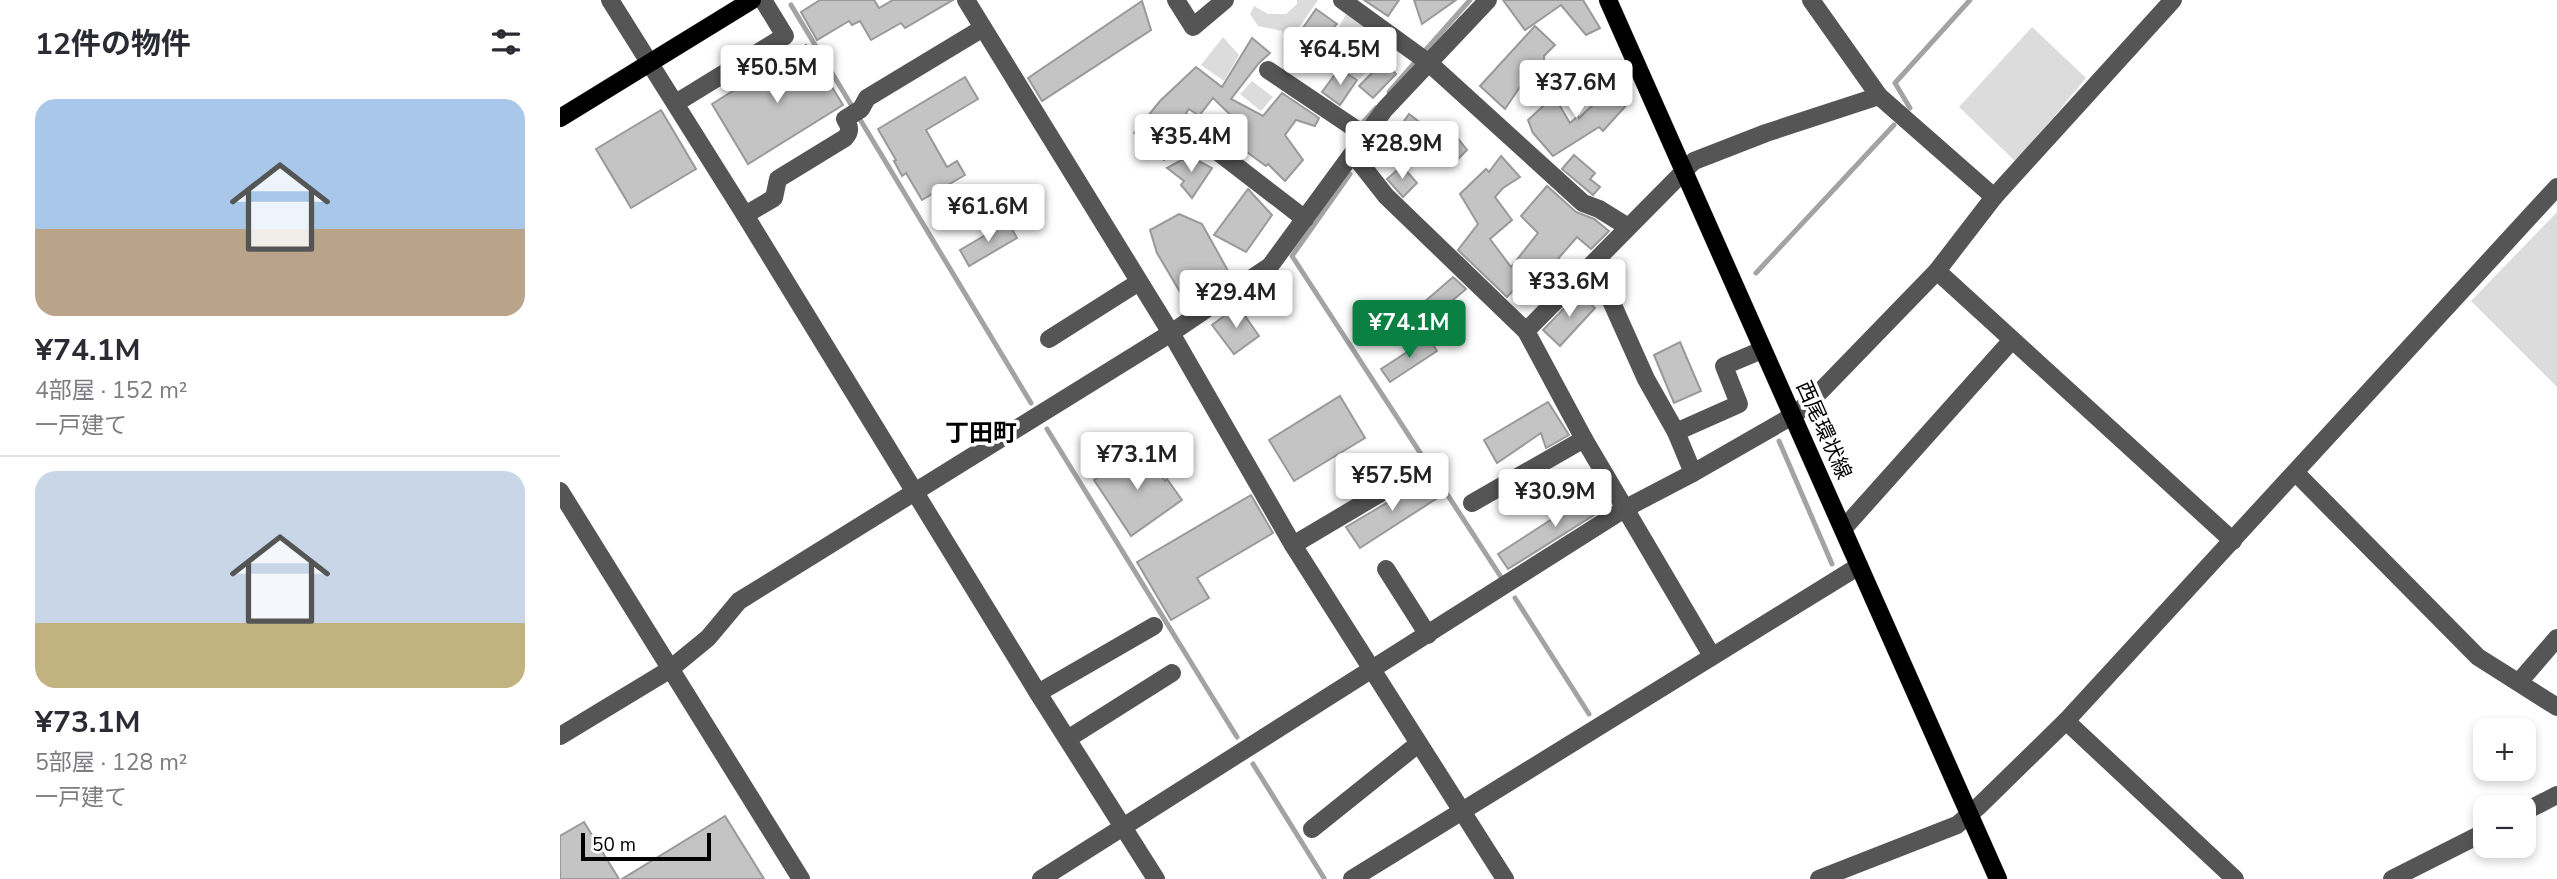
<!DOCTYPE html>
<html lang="ja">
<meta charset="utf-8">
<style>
body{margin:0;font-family:"Nunito Sans","Noto Sans JP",sans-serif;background:#f7f7f7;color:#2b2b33;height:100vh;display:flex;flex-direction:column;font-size:26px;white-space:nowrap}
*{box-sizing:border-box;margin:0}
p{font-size:23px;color:#7c7c81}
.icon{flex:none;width:38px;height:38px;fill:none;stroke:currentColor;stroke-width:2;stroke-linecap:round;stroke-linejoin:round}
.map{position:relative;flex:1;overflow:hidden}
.panel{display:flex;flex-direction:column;background:#fff;width:560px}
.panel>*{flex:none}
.buttons{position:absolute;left:1913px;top:718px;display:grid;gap:14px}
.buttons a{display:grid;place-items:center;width:63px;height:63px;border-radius:14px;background:#fff;box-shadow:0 4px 10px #0003;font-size:35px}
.scale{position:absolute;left:21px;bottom:18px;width:130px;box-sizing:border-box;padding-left:7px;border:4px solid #000;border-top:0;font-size:19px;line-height:24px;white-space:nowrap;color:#000;-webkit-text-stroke:5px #fff;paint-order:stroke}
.price{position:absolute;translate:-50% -60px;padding:0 16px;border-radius:7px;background:#fff;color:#222;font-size:23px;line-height:46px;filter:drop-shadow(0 2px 4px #0008)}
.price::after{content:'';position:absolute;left:50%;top:42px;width:21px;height:16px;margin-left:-10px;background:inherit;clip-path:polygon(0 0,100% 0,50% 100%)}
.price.on{background:#0b8043;color:#fff}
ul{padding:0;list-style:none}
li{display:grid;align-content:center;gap:14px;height:371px;padding:0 35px}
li+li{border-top:2px solid #e1e1e2}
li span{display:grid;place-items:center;height:217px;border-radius:21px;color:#555}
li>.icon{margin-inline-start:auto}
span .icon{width:126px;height:126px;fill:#fffc;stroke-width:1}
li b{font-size:30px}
h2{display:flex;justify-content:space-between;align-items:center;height:84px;padding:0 35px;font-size:30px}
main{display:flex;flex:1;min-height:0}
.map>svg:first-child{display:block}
.green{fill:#dcdcdc}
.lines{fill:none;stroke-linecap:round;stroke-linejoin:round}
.stream{stroke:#a3a3a3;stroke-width:5}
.building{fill:#c4c4c4;stroke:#999;stroke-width:2}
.major-casing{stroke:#dbdbdb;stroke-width:19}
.minor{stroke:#555;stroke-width:18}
.major{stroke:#000;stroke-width:18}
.labels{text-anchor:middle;stroke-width:7;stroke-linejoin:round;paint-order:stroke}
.street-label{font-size:21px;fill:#000;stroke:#fff}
.quarter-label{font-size:24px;font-weight:bold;fill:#000;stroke:#fff}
</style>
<main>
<section class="panel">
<h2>12件の物件<svg class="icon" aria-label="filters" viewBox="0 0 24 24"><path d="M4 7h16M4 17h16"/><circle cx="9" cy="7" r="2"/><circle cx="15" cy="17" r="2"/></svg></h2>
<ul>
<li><span style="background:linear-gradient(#a9c7e8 60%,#b9a48a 0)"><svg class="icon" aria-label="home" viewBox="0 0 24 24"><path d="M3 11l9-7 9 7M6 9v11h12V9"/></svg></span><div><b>¥74.1M</b><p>4部屋 · 152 m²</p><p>一戸建て</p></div></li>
<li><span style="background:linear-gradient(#c9d6e8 70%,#c2b280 0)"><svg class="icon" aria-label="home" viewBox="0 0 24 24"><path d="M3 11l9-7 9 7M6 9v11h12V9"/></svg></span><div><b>¥73.1M</b><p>5部屋 · 128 m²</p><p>一戸建て</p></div></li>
</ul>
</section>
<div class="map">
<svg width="1997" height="879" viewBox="0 0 1997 879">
<rect width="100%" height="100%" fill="#fff"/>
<!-- green -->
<g class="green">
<path d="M737,0h21l-22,32 15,18 27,-21 8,-15 28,19 -8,16 9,13 -15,17 -30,-8 -36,-17 -12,-23 -24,-5 -8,-12 4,-8 14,8h18l11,-10z"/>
<path d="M1472,27l54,51 -70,84 -57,-55z"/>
<path d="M663,37l16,18 -15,26 -23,-16z"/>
<path d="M692,81l21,16 -12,14 -21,-17z"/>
<path d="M1997,212v175l-86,-86z"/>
</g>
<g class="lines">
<!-- stream -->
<g class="stream">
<path d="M231,5l240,398"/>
<path d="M863,53l47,-53"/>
<path d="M829,92l28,-32"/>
<path d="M1350,108l-15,-25 75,-83"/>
<path d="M799,127l17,-19"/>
<path d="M790,174l-58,82 209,321"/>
<path d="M1196,273l138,-148"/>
<path d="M487,429l190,308"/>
<path d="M1219,441l53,123"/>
<path d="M955,598l74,116"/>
<path d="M693,764l71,114"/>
</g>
</g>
<!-- building -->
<g class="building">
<path d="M260,0h54l5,8 14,-8h60l-48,28 -4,-5 -30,17 -11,-19 -8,4 -3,-4 -32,19 -16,-28z"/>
<path d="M804,0h35l-11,16z"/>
<path d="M854,0h42l-34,24z"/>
<path d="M943,0h80l17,28 -14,7 -25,-30 -36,25z"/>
<path d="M582,1l9,29 -109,71 -14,-23z"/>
<path d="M756,9l21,15 -25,22 -14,-11z"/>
<path d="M975,26l20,19 -11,11v8l-10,13 -6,-2 -23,34 -25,-23z"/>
<path d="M692,38l18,15 -11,10 -28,36 32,17 19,-23 37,25 -4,8 -19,-6 -11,15 18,25 -18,21 -17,-17 -2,2 -41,-30 17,-10 -29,-28 -14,18 -10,-7 -3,4 3,4h-6l-5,5 -2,10 5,6 -17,22 -30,-27 26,-32 36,-34 26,20z"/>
<path d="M246,45l37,60 -95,59 -36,-60z"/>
<path d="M824,61l12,13 -23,24 -14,-12z"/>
<path d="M779,69l18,11 -17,25 -18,-13z"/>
<path d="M405,77l13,22 -52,31 21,37 10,-6 8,14 -43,25 -16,-27 -4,3 -8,-15 2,-1 -18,-31z"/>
<path d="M1057,82l14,18 -28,31 -4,-4 -46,29 -20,-23 -5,-13 26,-24 16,27 8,-7 1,2z"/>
<path d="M101,110l35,59 -65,39 -35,-59z"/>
<path d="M849,114l26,20 -7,13 -12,-4 -14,23 -20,-13z"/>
<path d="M888,126l19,24 -12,12 -20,-22z"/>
<path d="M1014,155l21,18 -5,6 10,8 -7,8 -31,-26z"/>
<path d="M629,156l23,12 -20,30 -11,-13 3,-4 -17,-13z"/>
<path d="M941,156l19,21 -17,11 -8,9 17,23 -22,19 21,28 27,-34 -17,-17 26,-30 29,26 18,7 15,12 -18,18 -14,-12 -27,31h-8l-10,15 -6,-6 -19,20 -49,-47 20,-26 -18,-30 26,-25 3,3z"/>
<path d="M842,166l15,17 -14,14 -16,-18z"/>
<path d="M688,189l24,26 -26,37 -32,-17z"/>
<path d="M619,214l23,10 30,54 -43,29 -32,-54 -7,-23z"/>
<path d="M448,222l9,16 -48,28 -9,-16z"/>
<path d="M893,277l13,12 -47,40 -11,-13z"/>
<path d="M1019,293l16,15 -35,38 -17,-16z"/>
<path d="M678,306l21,30 -25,18 -22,-29z"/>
<path d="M869,338l8,13 -47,31 -9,-13z"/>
<path d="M1120,342l21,49 -27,12 -20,-48z"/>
<path d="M780,396l25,42 -71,43 -25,-41z"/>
<path d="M988,402l21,33 -23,13 -5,-15 -44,30 -13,-23z"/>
<path d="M582,448l23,33 2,-2 15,21 -51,36 -37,-56z"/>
<path d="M867,479l12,18 -79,51 -14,-21z"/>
<path d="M1040,488l10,17 -102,64 -10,-15z"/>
<path d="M691,495l22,38 -76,45 12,20 -38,22 -34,-58z"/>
<path d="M165,816l39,63h-142z"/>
<path d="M24,822l35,57h-59v-43z"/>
</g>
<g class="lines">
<!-- major casing -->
<g class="major-casing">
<g id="major">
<path d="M1048,0l390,879"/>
<path d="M0,118l192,-118"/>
</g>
</g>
<!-- minor -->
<g class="minor">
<path d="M50,0l135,215 293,478 118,186"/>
<path d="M406,0l205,333 122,212 212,334"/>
<path d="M616,0l17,27 32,-27"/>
<path d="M782,0l87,63 154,140 16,6 29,18"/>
<path d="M1251,0l68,96 115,101"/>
<path d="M708,70l98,66"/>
<path d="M116,103l109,-67 -22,-36"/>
<path d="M627,128l118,91"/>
<path d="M793,154l33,42 140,135 58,108 128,217"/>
<path d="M185,215l29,-17 4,-19 67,-41c6,-7 5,-11 0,-19l16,-10 6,-11 116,-70"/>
<path d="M1377,271l296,270"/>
<path d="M1039,274l47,105 30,53"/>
<path d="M966,331l168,-170 72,-28 113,-37"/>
<path d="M489,339l90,-57"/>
<path d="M1133,473l-17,-41 63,-28 -15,-38 38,-16"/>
<path d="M1736,473l182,184 79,50"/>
<path d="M0,491l241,388"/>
<path d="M912,503l112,-64"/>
<path d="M1283,529l169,-189"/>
<path d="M733,545l128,-76"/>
<path d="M826,569l42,66"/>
<path d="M1959,682l38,-44"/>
<path d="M478,693l116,-67"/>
<path d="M1506,721l169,158"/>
<path d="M0,736l109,-66 39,-32 31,-37 432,-268 99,-67 115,-157 103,-109"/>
<path d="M509,738l103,-65"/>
<path d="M1964,812l33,-17"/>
<path d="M752,829l106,-85"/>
<path d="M481,879l585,-371 67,-35 101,-58 17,-14 126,-130 57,-74 179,-197"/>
<path d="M792,879l507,-313"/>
<path d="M1259,879l138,-54 21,-18 88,-86 491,-534"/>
<path d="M1832,879l93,-47"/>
</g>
<!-- major -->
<use href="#major" class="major"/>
</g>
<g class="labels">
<!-- street labels -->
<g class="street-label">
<text transform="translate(1264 430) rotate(66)" y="7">西尾環状線</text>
</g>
<!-- quarter labels -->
<g class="quarter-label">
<text x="421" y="441">丁田町</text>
</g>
</g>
</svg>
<div class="buttons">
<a>+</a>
<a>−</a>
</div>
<div class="scale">50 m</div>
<b class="price" style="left:780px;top:87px">¥64.5M</b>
<b class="price" style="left:217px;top:105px">¥50.5M</b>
<b class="price" style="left:1016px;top:120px">¥37.6M</b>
<b class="price" style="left:631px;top:174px">¥35.4M</b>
<b class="price" style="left:842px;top:181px">¥28.9M</b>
<b class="price" style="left:428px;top:244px">¥61.6M</b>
<b class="price" style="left:1009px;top:319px">¥33.6M</b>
<b class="price" style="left:676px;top:330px">¥29.4M</b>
<b class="price on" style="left:849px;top:360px">¥74.1M</b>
<b class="price" style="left:577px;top:492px">¥73.1M</b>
<b class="price" style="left:832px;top:513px">¥57.5M</b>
<b class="price" style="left:995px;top:529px">¥30.9M</b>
</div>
</main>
